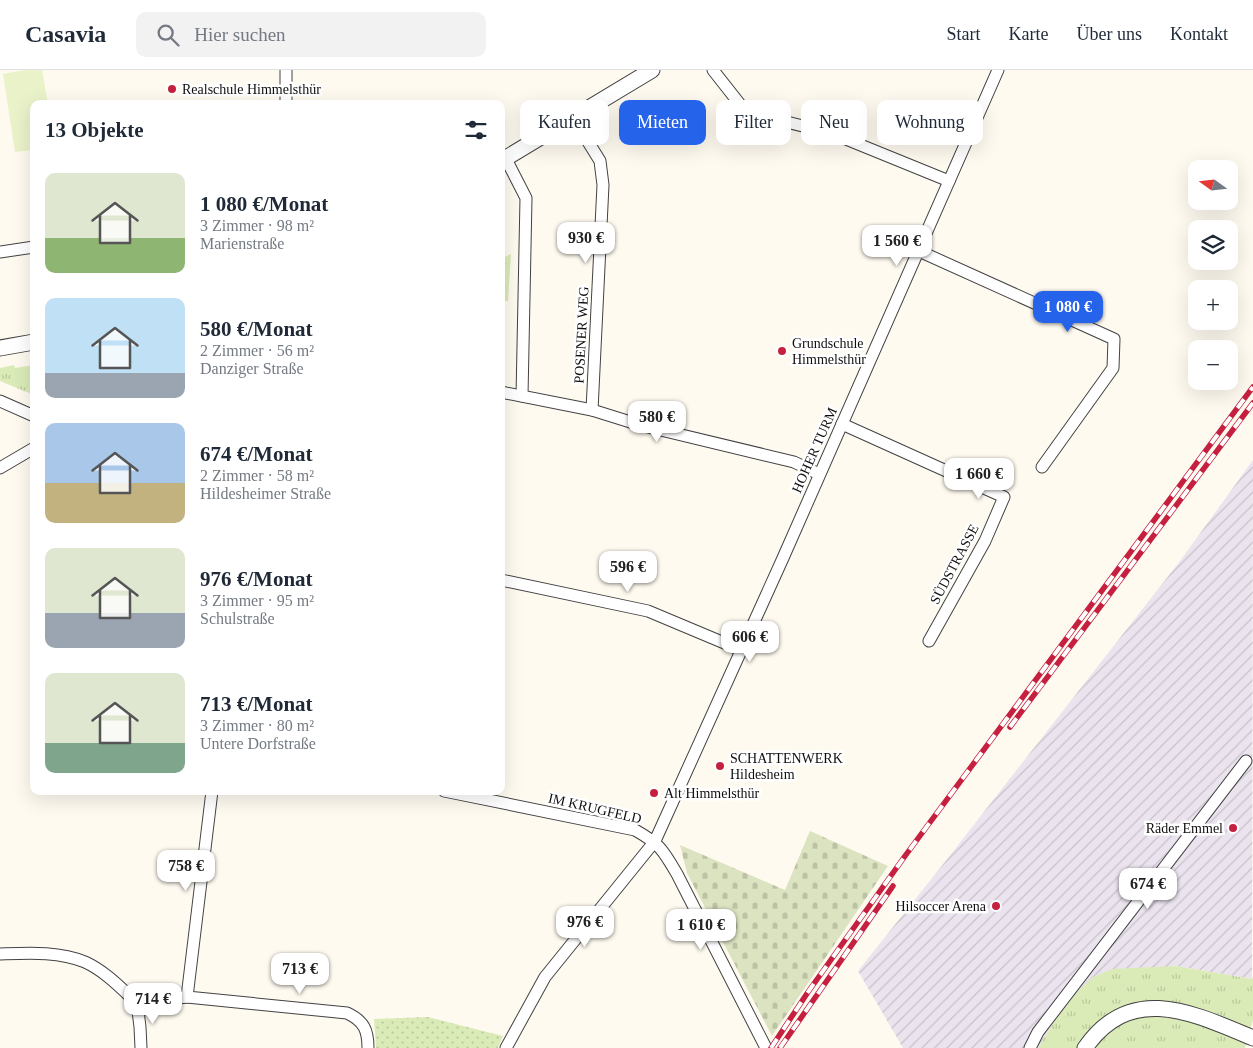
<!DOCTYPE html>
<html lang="de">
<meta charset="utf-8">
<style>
body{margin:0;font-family:"Times New Roman",serif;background:#f2f2f3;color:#1f2937;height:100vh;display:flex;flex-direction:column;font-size:19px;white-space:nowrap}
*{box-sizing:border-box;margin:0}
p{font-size:16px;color:#747a83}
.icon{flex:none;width:28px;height:28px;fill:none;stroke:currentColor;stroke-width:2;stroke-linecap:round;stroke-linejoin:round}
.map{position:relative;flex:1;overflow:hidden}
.details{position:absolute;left:30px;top:30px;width:475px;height:695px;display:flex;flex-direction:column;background:#fff;border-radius:10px;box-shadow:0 5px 20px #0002}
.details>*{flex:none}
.hud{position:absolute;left:520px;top:30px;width:475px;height:45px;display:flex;gap:10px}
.needle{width:32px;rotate:285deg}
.fabs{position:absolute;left:1188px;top:90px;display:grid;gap:10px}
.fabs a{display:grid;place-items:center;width:50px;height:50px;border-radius:10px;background:#fff;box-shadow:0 5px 20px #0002;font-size:25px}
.price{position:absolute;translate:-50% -42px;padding:0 11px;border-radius:10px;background:#fff;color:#222;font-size:16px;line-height:32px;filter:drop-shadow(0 1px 2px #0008)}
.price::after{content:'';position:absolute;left:50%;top:30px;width:15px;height:11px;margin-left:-8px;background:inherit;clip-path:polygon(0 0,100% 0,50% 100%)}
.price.current{background:#2563eb;color:#fff}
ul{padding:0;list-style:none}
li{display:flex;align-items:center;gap:15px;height:125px;padding:0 15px}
li span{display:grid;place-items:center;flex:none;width:140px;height:100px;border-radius:10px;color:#555}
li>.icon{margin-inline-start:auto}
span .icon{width:60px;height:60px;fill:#fffc;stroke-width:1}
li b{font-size:21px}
h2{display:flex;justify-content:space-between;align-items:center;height:60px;padding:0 15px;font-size:21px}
.tag{padding:0 18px;border-radius:10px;background:#fff;box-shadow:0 5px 20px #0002;font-size:18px;line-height:45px}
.tag.current{background:#2563eb;color:#fff}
header{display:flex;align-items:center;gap:30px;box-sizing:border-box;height:70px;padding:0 25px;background:#fff;border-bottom:1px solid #e0e1e3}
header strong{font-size:24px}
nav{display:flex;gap:28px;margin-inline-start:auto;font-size:18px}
.search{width:350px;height:45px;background:#f2f2f3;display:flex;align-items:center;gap:12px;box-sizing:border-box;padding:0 18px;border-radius:10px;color:#747a83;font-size:19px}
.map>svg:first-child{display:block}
.industrial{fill:url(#industrial-furrows)}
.grass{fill:url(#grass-tufts)}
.cemetery{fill:url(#cemetery-stones)}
.garden{fill:url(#garden-dots)}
.pitch{fill:#eaf2ca}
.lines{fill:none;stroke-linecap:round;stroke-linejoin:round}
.minor-casing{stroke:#424242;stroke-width:13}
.tertiary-casing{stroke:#424242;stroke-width:17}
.minor{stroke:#fff;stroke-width:11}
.tertiary{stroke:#fff;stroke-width:15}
.rail-casing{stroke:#c52040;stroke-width:5.5}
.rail{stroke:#fff;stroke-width:4;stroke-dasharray:11;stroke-linecap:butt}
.poi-dot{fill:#c52040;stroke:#fff;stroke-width:2}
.labels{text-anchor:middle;stroke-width:5;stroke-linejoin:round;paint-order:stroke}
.poi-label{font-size:14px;fill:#0f0f0f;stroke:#fff;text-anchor:start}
.street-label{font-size:14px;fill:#0f0f0f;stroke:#fff}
</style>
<header>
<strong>Casavia</strong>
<div class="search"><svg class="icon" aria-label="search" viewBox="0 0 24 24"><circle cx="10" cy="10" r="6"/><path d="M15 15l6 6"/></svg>Hier suchen</div>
<nav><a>Start</a><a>Karte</a><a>Über uns</a><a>Kontakt</a></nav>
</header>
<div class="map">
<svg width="1253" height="978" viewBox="0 0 1253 978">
<defs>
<pattern id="industrial-furrows" width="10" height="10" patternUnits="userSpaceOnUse" patternTransform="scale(1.25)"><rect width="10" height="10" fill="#ebe3ee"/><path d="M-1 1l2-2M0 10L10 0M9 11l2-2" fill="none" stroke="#c8c2cb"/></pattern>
<pattern id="grass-tufts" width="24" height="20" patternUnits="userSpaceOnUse" patternTransform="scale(1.25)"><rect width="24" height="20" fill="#daebb8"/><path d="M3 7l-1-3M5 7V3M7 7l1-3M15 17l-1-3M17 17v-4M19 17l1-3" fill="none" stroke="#bac89d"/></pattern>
<pattern id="cemetery-stones" width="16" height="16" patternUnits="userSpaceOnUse" patternTransform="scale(1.25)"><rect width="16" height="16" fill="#dce3c0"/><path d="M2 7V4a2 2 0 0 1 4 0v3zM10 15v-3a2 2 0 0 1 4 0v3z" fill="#bcc2a4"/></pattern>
<pattern id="garden-dots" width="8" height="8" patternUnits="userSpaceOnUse" patternTransform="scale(1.25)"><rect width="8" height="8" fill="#daebb8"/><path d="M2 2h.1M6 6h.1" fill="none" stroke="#bac89d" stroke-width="1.8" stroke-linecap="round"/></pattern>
</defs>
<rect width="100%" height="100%" fill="#fffaf0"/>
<!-- industrial -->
<path class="industrial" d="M1253,390l-1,519 -76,-13 -83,11 -15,14 -17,20 -23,37h-135l-45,-77 86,-108 236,-302z"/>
<!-- grass -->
<g class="grass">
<path d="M511,184l-3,47h-7v-42z"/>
<path d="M14,295l1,3 19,-3v30l-34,-14v-13z"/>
<path d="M1176,896l76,13 1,-2v43l-8,28h-207l23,-37 17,-20 15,-14 19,-8z"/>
</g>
<!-- cemetery -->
<path class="cemetery" d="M810,761l78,35 -116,170 -85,-163 -7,-28 105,45z"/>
<!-- garden -->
<path class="garden" d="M428,947l75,19 -5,12h-122l-2,-29z"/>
<!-- pitch -->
<path class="pitch" d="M24,0h18l6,34h-14v46l-19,2 -12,-78z"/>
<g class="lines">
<!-- minor casing -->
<g class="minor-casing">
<g id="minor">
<path d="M286,0v34"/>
<path d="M713,0l33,42 85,21 118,48"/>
<path d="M574,49l26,42 3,24 -11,225"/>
<path d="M506,89l20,39 -4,198"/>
<path d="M919,181l195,88 -1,29 -71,99"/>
<path d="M0,182l34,-5"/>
<path d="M501,322l91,18 48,15 154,37 25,12"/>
<path d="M0,331l34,15"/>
<path d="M842,354l162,73 -19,44 -56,100"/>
<path d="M0,398l34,-20"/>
<path d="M501,510l147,31 93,39"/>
<path d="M444,721l191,39c25,14 28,20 42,44l89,174"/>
<path d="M0,884c28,-1 59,-3 85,8 20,9 37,27 52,41l50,-6 160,16c17,8 21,17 21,35"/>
<path d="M187,927l25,-206"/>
<path d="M137,933l3,24 1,21"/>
<path d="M506,978l39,-71 110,-136 128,-283 215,-488"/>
<path d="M1030,978l8,-16 208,-271"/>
</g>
</g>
<!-- tertiary casing -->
<g class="tertiary-casing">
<g id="tertiary">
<path d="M501,91l151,-91"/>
<path d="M0,278l34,-6"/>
<path d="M1085,978c46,-66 108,-35 168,-10"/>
</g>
</g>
<!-- minor -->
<use href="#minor" class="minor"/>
<!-- tertiary -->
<use href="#tertiary" class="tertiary"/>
<!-- rail casing -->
<g class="rail-casing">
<g id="rail">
<path d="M1010,657l243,-324"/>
<path d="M771,978l37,-56 97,-136 348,-469"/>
<path d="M780,978l113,-162"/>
</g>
</g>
<!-- rail -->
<use href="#rail" class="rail"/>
</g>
<!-- markers -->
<g class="poi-dot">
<circle cx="172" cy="19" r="5"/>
<circle cx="782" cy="281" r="5"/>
<circle cx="720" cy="696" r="5"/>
<circle cx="654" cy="723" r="5"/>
<circle cx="1233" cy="758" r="5"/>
<circle cx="996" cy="836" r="5"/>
</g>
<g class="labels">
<!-- poi labels -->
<g class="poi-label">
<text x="182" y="24">Realschule Himmelsthür</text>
<text x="792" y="278">Grundschule<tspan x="792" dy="16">Himmelsthür</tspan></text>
<text x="730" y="693">SCHATTENWERK<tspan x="730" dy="16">Hildesheim</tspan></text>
<text x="664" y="728">Alt Himmelsthür</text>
<text x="1223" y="763" text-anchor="end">Räder Emmel</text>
<text x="986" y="841" text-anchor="end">Hilsoccer Arena</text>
</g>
<!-- street labels -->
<g class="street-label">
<text transform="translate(581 265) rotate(-87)" y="5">POSENER WEG</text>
<text transform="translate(814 380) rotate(-66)" y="5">HOHER TURM</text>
<text transform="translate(954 494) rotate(-62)" y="5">SÜDSTRASSE</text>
<text transform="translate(595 738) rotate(13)" y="5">IM KRUGFELD</text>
</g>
</g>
</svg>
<div class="fabs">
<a><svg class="needle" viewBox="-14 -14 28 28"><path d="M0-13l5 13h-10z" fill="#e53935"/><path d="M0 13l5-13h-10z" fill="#747a83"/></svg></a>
<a><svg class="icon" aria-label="layers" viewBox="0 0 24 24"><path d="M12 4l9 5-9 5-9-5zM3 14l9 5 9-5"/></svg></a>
<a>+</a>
<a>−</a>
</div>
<b class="price" style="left:586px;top:194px">930 €</b>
<b class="price" style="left:897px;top:197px">1 560 €</b>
<b class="price current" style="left:1068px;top:263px">1 080 €</b>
<b class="price" style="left:657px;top:373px">580 €</b>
<b class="price" style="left:979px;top:430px">1 660 €</b>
<b class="price" style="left:628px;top:523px">596 €</b>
<b class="price" style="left:750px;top:593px">606 €</b>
<b class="price" style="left:186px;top:822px">758 €</b>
<b class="price" style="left:1148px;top:840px">674 €</b>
<b class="price" style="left:585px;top:878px">976 €</b>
<b class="price" style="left:701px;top:881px">1 610 €</b>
<b class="price" style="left:300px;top:925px">713 €</b>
<b class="price" style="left:153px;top:955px">714 €</b>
<div class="hud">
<a class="tag">Kaufen</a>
<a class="tag current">Mieten</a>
<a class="tag">Filter</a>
<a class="tag">Neu</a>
<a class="tag">Wohnung</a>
</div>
<section class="details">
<h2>13 Objekte<svg class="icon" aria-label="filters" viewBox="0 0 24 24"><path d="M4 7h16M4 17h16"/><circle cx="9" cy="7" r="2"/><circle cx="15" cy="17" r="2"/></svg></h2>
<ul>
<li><span style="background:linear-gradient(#dfe7d0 65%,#8fb573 0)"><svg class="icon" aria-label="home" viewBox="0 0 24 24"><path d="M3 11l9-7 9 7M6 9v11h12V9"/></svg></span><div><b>1 080 €/Monat</b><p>3 Zimmer · 98 m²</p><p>Marienstraße</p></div></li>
<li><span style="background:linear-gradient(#bfe0f5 75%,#9aa5b1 0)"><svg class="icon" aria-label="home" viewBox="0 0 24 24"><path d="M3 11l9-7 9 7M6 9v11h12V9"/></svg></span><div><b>580 €/Monat</b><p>2 Zimmer · 56 m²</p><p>Danziger Straße</p></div></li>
<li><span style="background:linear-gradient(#a9c7e8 60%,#c2b280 0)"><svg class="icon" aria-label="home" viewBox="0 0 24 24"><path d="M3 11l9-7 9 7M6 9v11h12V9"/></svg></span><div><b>674 €/Monat</b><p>2 Zimmer · 58 m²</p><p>Hildesheimer Straße</p></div></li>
<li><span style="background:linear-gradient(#dfe7d0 65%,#9aa5b1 0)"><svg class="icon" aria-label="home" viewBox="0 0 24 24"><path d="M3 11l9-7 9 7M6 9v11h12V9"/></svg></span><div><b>976 €/Monat</b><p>3 Zimmer · 95 m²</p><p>Schulstraße</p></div></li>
<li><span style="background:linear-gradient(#dfe7d0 70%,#7fa58c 0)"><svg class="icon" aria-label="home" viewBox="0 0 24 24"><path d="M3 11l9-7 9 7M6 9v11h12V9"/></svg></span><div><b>713 €/Monat</b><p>3 Zimmer · 80 m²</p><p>Untere Dorfstraße</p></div></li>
</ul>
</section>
</div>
